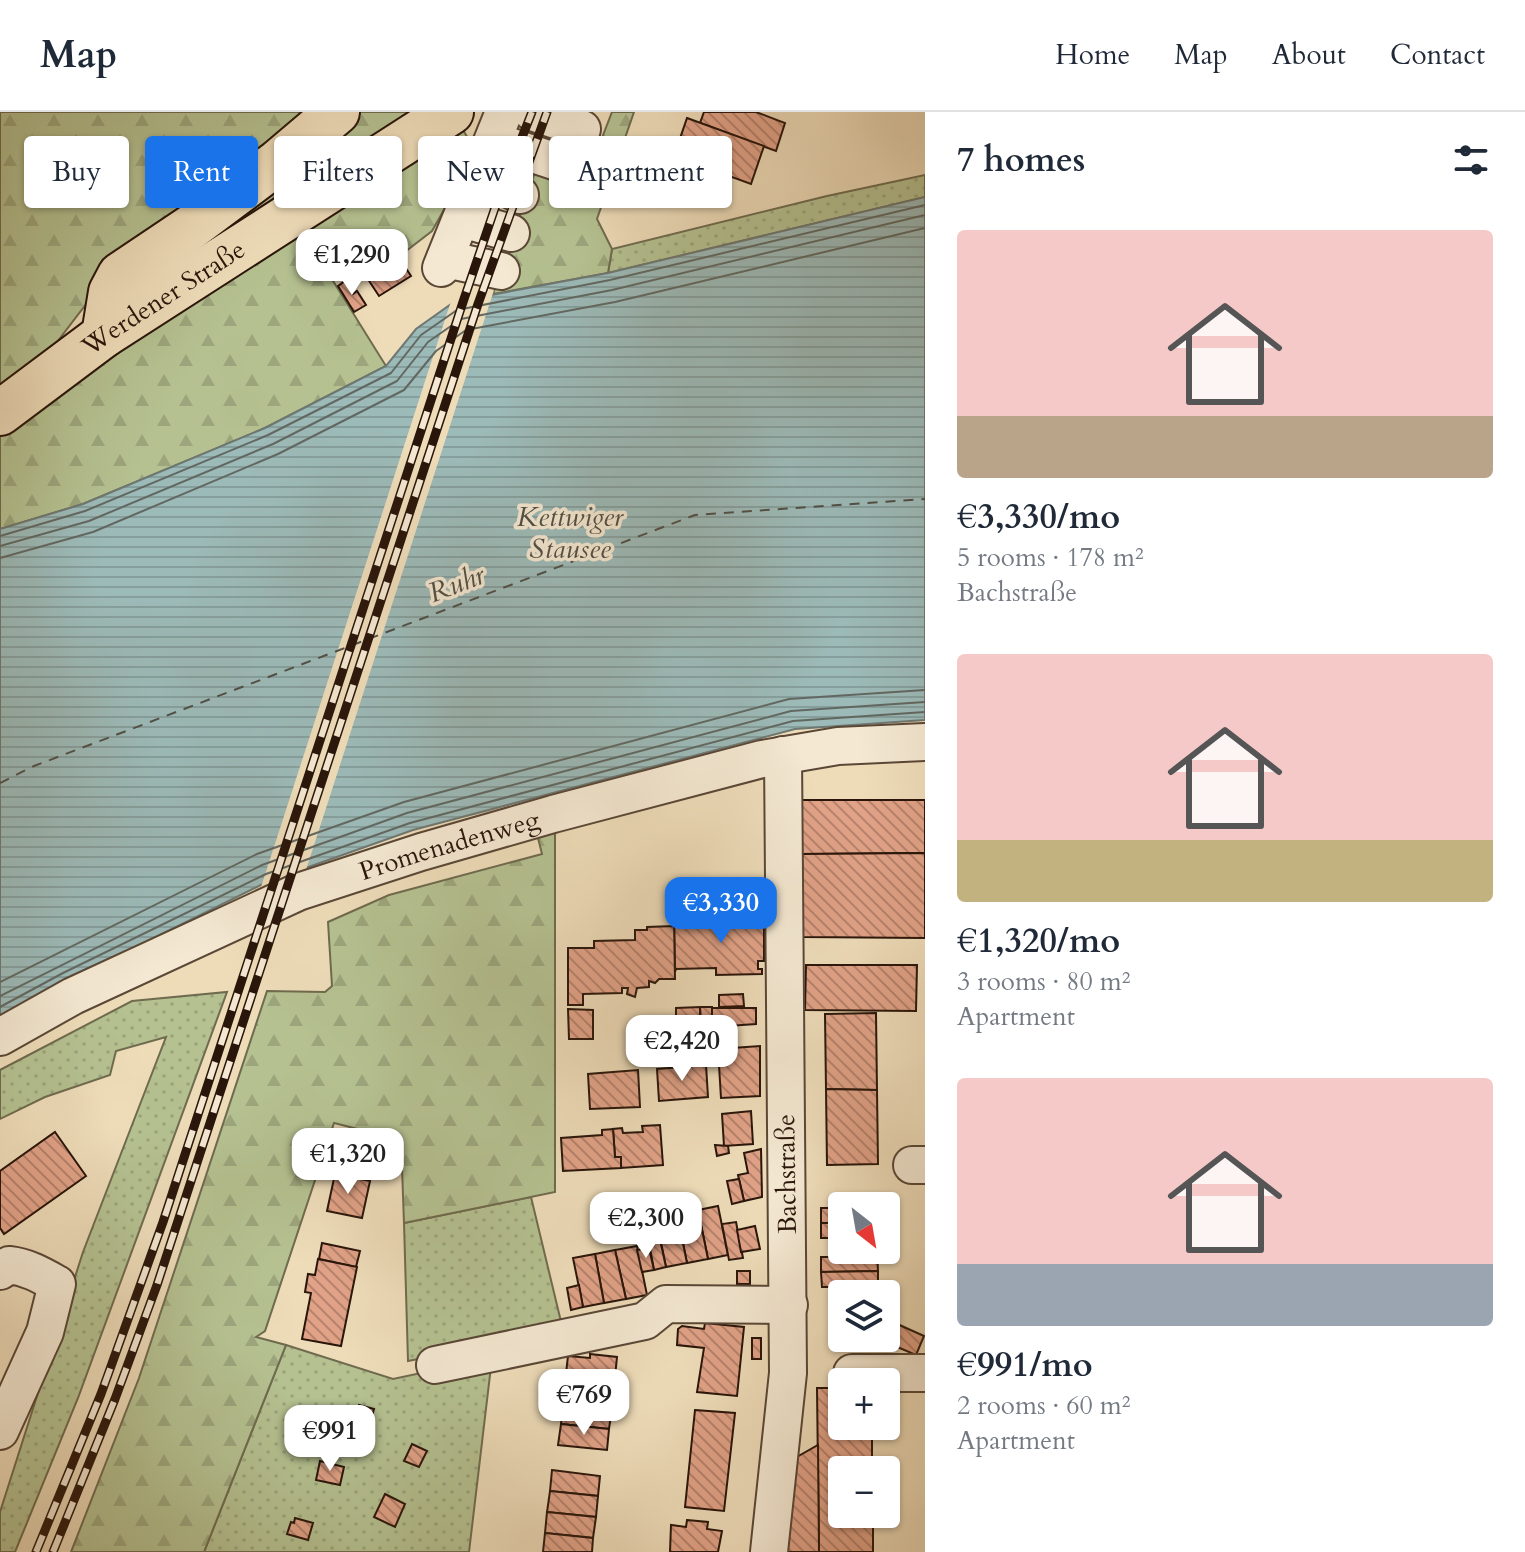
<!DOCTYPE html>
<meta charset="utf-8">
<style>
body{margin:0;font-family:Cardo,serif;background:#f2f2f3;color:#1f2937;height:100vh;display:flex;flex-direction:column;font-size:30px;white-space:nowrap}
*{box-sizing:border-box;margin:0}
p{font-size:26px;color:#747a83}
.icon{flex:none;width:44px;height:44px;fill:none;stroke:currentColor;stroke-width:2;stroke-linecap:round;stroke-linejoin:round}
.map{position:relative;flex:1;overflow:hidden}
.details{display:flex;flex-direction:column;background:#fff;width:600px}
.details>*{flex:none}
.top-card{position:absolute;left:24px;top:24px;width:760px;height:72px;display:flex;gap:16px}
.needle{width:52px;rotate:149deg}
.controls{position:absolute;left:828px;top:1080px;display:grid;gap:16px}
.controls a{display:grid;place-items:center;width:72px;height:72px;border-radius:8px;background:#fff;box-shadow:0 2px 6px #0004;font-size:40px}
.price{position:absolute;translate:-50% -68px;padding:0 18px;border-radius:16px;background:#fff;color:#222;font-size:26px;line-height:52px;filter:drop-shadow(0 2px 4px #0008)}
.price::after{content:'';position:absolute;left:50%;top:48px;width:24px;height:18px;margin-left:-12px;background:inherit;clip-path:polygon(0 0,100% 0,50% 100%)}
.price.current{background:#1a73e8;color:#fff}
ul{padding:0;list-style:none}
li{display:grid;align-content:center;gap:16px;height:424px;padding:0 32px}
li span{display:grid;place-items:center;height:248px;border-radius:8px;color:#555}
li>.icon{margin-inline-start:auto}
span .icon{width:144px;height:144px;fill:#fffc;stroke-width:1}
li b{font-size:34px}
h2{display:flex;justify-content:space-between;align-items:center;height:96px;padding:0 32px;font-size:34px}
.chip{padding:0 28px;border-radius:8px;background:#fff;box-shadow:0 2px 6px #0004;font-size:28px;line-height:72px}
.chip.current{background:#1a73e8;color:#fff}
header{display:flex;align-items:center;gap:48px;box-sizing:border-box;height:112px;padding:0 40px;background:#fff;border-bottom:2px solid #e0e1e3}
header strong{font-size:38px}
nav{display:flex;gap:44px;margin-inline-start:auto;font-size:28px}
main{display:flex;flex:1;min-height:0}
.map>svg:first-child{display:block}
.grass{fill:url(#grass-dots);stroke:#6f6b4e;stroke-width:2}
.forest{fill:url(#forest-firs);stroke:#6f6b4e;stroke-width:2}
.water{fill:url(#water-rules);stroke:#6e7872;stroke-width:2}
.pier{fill:#eedcb9}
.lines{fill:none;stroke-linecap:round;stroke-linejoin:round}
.shore{stroke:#626861;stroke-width:2}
.ferry{stroke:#514f47;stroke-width:2;stroke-dasharray:10 8;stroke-linecap:butt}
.building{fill:url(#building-back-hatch);stroke:#29150a;stroke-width:2}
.minor-casing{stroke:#5a4736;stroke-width:40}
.major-casing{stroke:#29150a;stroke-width:48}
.minor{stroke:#f4e8d2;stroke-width:36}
.major{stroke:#eedcb9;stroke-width:44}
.rail-casing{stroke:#29150a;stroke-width:9}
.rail{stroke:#f4e8d2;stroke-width:6;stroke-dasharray:18;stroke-linecap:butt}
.labels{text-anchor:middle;stroke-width:7;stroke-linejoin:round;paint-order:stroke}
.street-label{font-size:26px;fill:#29150a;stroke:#f4e8d2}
.water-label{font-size:28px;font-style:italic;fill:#514f47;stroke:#f4e8d2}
</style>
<header>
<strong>Map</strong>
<nav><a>Home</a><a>Map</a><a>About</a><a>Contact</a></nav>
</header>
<main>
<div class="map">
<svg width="925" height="1440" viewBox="0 0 925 1440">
<defs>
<pattern id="grass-dots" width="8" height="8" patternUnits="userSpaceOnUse" patternTransform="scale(2)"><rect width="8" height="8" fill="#b5c191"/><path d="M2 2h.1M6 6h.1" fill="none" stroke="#9ca57c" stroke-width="1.8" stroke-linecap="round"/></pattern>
<pattern id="forest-firs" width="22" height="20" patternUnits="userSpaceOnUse" patternTransform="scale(2)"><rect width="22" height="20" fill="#b5c191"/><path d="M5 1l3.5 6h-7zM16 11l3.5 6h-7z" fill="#9ca57c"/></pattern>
<pattern id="water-rules" width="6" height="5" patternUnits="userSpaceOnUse" patternTransform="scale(2)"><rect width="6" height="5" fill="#9cbab8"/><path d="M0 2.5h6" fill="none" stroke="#869f9d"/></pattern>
<pattern id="building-back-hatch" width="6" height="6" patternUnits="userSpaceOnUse" patternTransform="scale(2)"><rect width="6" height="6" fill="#e1a287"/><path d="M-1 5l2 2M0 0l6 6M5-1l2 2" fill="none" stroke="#b6836d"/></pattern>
</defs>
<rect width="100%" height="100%" fill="#eedcb9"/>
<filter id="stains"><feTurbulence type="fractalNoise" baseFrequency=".0025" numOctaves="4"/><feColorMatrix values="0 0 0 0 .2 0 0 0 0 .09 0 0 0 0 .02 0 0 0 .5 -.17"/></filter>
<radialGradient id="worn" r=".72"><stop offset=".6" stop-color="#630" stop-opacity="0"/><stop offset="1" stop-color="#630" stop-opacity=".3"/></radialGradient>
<!-- grass -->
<g class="grass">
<path d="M925,63v22l-317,76 4,-24 215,-53z"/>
<path d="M227,880l-149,406 -63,154h-15v-40l83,-260 83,-215 -50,14 -6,24 -65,22 -45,22v-49l132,-69z"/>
<path d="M531,1085l32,133 -155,31 -4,-138z"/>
<path d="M286,1233l107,34 99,-21 -23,194h-265z"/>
</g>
<!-- forest -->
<g class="forest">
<path d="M0,0h323l-213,161 -76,99 -34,28z"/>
<path d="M351,0h71l-269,170z"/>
<path d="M612,0h22l-37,107 15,30 -4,24 -115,21 42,-122 48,15z"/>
<path d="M461,14l15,27 -44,78 -26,20 -12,-17 -64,42 56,90 -121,62 -182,76 -83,25v-100z"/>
<path d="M555,717v363l-151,31 -3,-83 -67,-17 -69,208 -9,6 30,8 -82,207h-133l68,-174 128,-387 58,1 7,-6 -4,-64 61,-27 153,-41 -5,-20z"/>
</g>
<!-- water -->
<path class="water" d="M925,85v523l-130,9 -382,101 -144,51 -202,100 -67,36v-488l83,-25 182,-76 121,-62 30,-37 38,-27 154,-29z"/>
<!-- pier -->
<path class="pier" d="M494,178l-189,583 -45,17 192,-592z"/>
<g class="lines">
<!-- shore -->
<g class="shore">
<path d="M0,424l85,-25 183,-76 123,-62 30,-38 36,-25 153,-30 315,-75"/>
<path d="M0,434l89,-25 184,-77 124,-63 31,-39 33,-23 151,-29 313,-75"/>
<path d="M0,446l93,-26 185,-78 126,-64 32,-39 30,-21 149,-28 310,-74"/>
<path d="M0,870l257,-128 147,-52 385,-103 136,-9"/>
<path d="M0,884l262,-131 145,-52 384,-102 134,-9"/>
<path d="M0,895l63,-34 203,-99 144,-51 383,-102 132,-9"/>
</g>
<!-- ferry -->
<path class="ferry" d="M0,671l34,-17 661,-251 230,-16"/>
</g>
<!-- building -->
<g class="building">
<path d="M704,0h52l29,11 -9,28 -76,-28z"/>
<path d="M687,6l77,28 -13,38 -77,-28z"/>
<path d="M390,132l21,32 -32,20 -21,-32z"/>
<path d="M345,169l8,13 4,-3 9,14 -12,7 -16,-26z"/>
<path d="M801,688h124v53l-124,1z"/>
<path d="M925,741v85l-122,-1 -1,-83z"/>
<path d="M764,805v44h-6v8h4v5l-46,1v-7l-40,1 -1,3 -1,-53h22v5h19v-6z"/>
<path d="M674,807l1,60h-16l-4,4 -6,-2v6l-12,1 -2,9 -8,-3 1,-6h-6v5l-39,1v11h-15v-57h26v-7l41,-1v-10h12v-3l27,-1z"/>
<path d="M806,853h111l-1,46 -111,-1z"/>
<path d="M743,882l1,12 -25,1v-12z"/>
<path d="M700,895v13h-24v-12z"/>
<path d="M700,895h12l1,23 -34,3 -1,-11 23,-1z"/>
<path d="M712,896h44v16l-28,2v-6h-16z"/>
<path d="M568,897l25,1v29h-24z"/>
<path d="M876,901l1,77 -51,-1 -1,-75z"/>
<path d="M653,910l24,-1 1,12 -25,1z"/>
<path d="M760,934v50l-39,2 -3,-49z"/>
<path d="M706,953l2,32 -49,4 -2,-32z"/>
<path d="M638,958l2,37 -50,2 -2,-35z"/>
<path d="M826,977l51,1 1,74 -51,1z"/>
<path d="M751,999l2,33 -29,2 -2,-32z"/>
<path d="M660,1013l3,40 -42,3v-11h-6l-2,-28 9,-1 1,5 20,-1 -1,-6z"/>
<path d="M613,1017l2,28h6v11l-58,3 -2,-33 41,-3v-5z"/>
<path d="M55,1020l31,44 -82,58 -4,-6v-57z"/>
<path d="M341,1033l12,2 -4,18 -12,-2z"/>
<path d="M715,1033l13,1 1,7 -12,3z"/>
<path d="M761,1037l1,48 -18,4 -6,-26 10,-2 -4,-20z"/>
<path d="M335,1062l35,7 -8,37 -35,-7z"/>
<path d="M739,1067l5,22 -12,3 -5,-23z"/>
<path d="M877,1085v9h-35v17h-21v-15h13v-10z"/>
<path d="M718,1094l10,49 -20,4 -10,-49z"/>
<path d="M698,1098l10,49 -21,4 -10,-49z"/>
<path d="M677,1102l10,49 -21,4 -10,-49z"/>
<path d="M736,1110l7,36 -14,2 -7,-36z"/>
<path d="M821,1111h21v24h-8v-9h-13z"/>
<path d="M755,1114l5,23 -19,3 -4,-22z"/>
<path d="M659,1123l7,32 -12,3 -6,-32z"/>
<path d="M322,1131l38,8 -4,16 -37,-8z"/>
<path d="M637,1134l10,49 -21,4 -11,-49z"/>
<path d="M834,1135h8v3h35l1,21 -57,1v-15h13z"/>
<path d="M649,1136l5,22 -12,2 -5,-22z"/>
<path d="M615,1138l11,49 -22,4 -9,-49z"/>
<path d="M595,1142l9,49 -21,4 -10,-49z"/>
<path d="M318,1147l39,8 -16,79 -39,-7 9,-46 -6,-1 3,-18 7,1z"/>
<rect x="737" y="1159" width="13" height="13"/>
<path d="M878,1159v23h-36v4h-7v-11h-13l-1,-15z"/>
<path d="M579,1173l4,22 -12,3 -4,-22z"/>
<path d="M886,1207l38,17 -8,19 -40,-17h10z"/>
<path d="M705,1211l39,4 -7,69 -40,-4 7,-44 -27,-3 1,-16 4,-3 22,3z"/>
<rect x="752" y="1226" width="9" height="21"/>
<path d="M590,1242l27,3 -3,30 -49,-5 3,-26 22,2z"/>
<path d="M565,1270l49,5 -2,21 -49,-5z"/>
<path d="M817,1276h25v38h30v44h-30v44h31v38h-54z"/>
<path d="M563,1291l49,5 -3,21 -48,-5z"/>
<path d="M359,1293l15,4 -7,23 -14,-4z"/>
<path d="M695,1298l40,3 -11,98 -39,-4z"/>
<path d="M561,1312l48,5 -2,21 -49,-5z"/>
<path d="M412,1332l15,7 -8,16 -15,-6z"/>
<path d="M818,1333l1,107h-34l10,-94z"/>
<path d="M320,1349l24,6 -4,18 -24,-5z"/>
<path d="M552,1358l48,6 -2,20 -48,-5z"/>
<path d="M550,1379l48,5 -2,21 -49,-5z"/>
<path d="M385,1382l20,10 -10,23 -21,-10z"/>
<path d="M547,1400l49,5 -3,21 -48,-5z"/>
<path d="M295,1406l18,5 -5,17 -21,-6 4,-12 3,1z"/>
<path d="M687,1408l21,2 -1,7 15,2 -4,21h-48l1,-27 15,2z"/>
<path d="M545,1421l48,5 -1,14h-49z"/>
</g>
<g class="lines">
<!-- minor casing -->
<g class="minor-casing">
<g id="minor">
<path d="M494,29l75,25 13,-37 -50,-17"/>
<path d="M480,61l40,22"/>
<path d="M462,107l49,14"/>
<path d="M445,147l56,12"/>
<path d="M441,156l63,-156"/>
<path id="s1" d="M0,925l73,-41 225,-104 123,-40 132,-38 209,-55 76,-13 87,-4"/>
<path d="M912,1053h13"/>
<path d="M0,1159l9,-6c18,2 32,10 48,19l-12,48 -45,99"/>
<path d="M435,1253l210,-44 21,-17 123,1"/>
<path d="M852,1261h73"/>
<path d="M769,1440l19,-179 -5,-618"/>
</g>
</g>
<!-- major casing -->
<g class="major-casing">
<g id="major">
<path d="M104,223l7,-43 9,-17 70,-47 88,-66 59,-50"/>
<path id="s2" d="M0,301l104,-78 347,-223"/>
</g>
</g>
<!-- minor -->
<use href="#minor" class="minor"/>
<!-- major -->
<use href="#major" class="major"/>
<!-- rail casing -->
<g class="rail-casing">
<g id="rail">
<path d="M36,1440l65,-158 62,-172 300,-920 37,-109 32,-81"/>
<path d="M53,1440l62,-153 42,-114 321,-981 69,-192"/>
</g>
</g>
<!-- rail -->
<use href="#rail" class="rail"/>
</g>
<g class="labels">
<!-- street labels -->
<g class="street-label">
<text dy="9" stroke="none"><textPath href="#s2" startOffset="200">Werdener Straße</textPath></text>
<text dy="9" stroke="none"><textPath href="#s1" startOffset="490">Promenadenweg</textPath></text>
<text transform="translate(786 1062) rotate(-91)" y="9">Bachstraße</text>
</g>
<!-- water labels -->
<g class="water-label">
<text x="570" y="414">Kettwiger<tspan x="570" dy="32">Stausee</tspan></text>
<text transform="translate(456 471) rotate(-21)" y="10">Ruhr</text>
</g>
</g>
<rect width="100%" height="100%" filter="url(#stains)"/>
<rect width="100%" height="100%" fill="url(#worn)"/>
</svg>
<div class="controls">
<a><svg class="needle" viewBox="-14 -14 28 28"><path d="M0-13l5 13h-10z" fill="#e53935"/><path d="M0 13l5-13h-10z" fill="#747a83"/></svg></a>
<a><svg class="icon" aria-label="layers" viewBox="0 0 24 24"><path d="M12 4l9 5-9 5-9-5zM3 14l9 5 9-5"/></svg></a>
<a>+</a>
<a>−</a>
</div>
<b class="price" style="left:352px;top:185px">€1,290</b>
<b class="price current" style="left:721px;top:833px">€3,330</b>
<b class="price" style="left:682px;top:971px">€2,420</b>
<b class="price" style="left:348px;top:1084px">€1,320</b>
<b class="price" style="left:646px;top:1148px">€2,300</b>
<b class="price" style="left:584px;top:1325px">€769</b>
<b class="price" style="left:330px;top:1361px">€991</b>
<div class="top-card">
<a class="chip">Buy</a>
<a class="chip current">Rent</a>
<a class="chip">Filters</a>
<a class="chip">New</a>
<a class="chip">Apartment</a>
</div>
</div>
<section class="details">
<h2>7 homes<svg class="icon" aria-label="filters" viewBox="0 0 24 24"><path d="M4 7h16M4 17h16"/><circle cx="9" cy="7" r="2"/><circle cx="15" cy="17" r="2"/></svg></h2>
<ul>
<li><span style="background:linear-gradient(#f6c9c9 75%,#b9a48a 0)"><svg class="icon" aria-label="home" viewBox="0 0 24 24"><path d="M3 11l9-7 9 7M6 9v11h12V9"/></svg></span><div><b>€3,330/mo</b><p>5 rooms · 178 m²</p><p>Bachstraße</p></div></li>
<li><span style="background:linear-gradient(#f6c9c9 75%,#c2b280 0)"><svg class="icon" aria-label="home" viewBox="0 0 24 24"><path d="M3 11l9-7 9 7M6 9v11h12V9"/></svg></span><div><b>€1,320/mo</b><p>3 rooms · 80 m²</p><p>Apartment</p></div></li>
<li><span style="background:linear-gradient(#f6c9c9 75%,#9aa5b1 0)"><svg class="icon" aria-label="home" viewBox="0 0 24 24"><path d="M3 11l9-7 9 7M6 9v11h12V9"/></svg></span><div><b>€991/mo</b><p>2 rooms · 60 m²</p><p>Apartment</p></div></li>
</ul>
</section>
</main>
